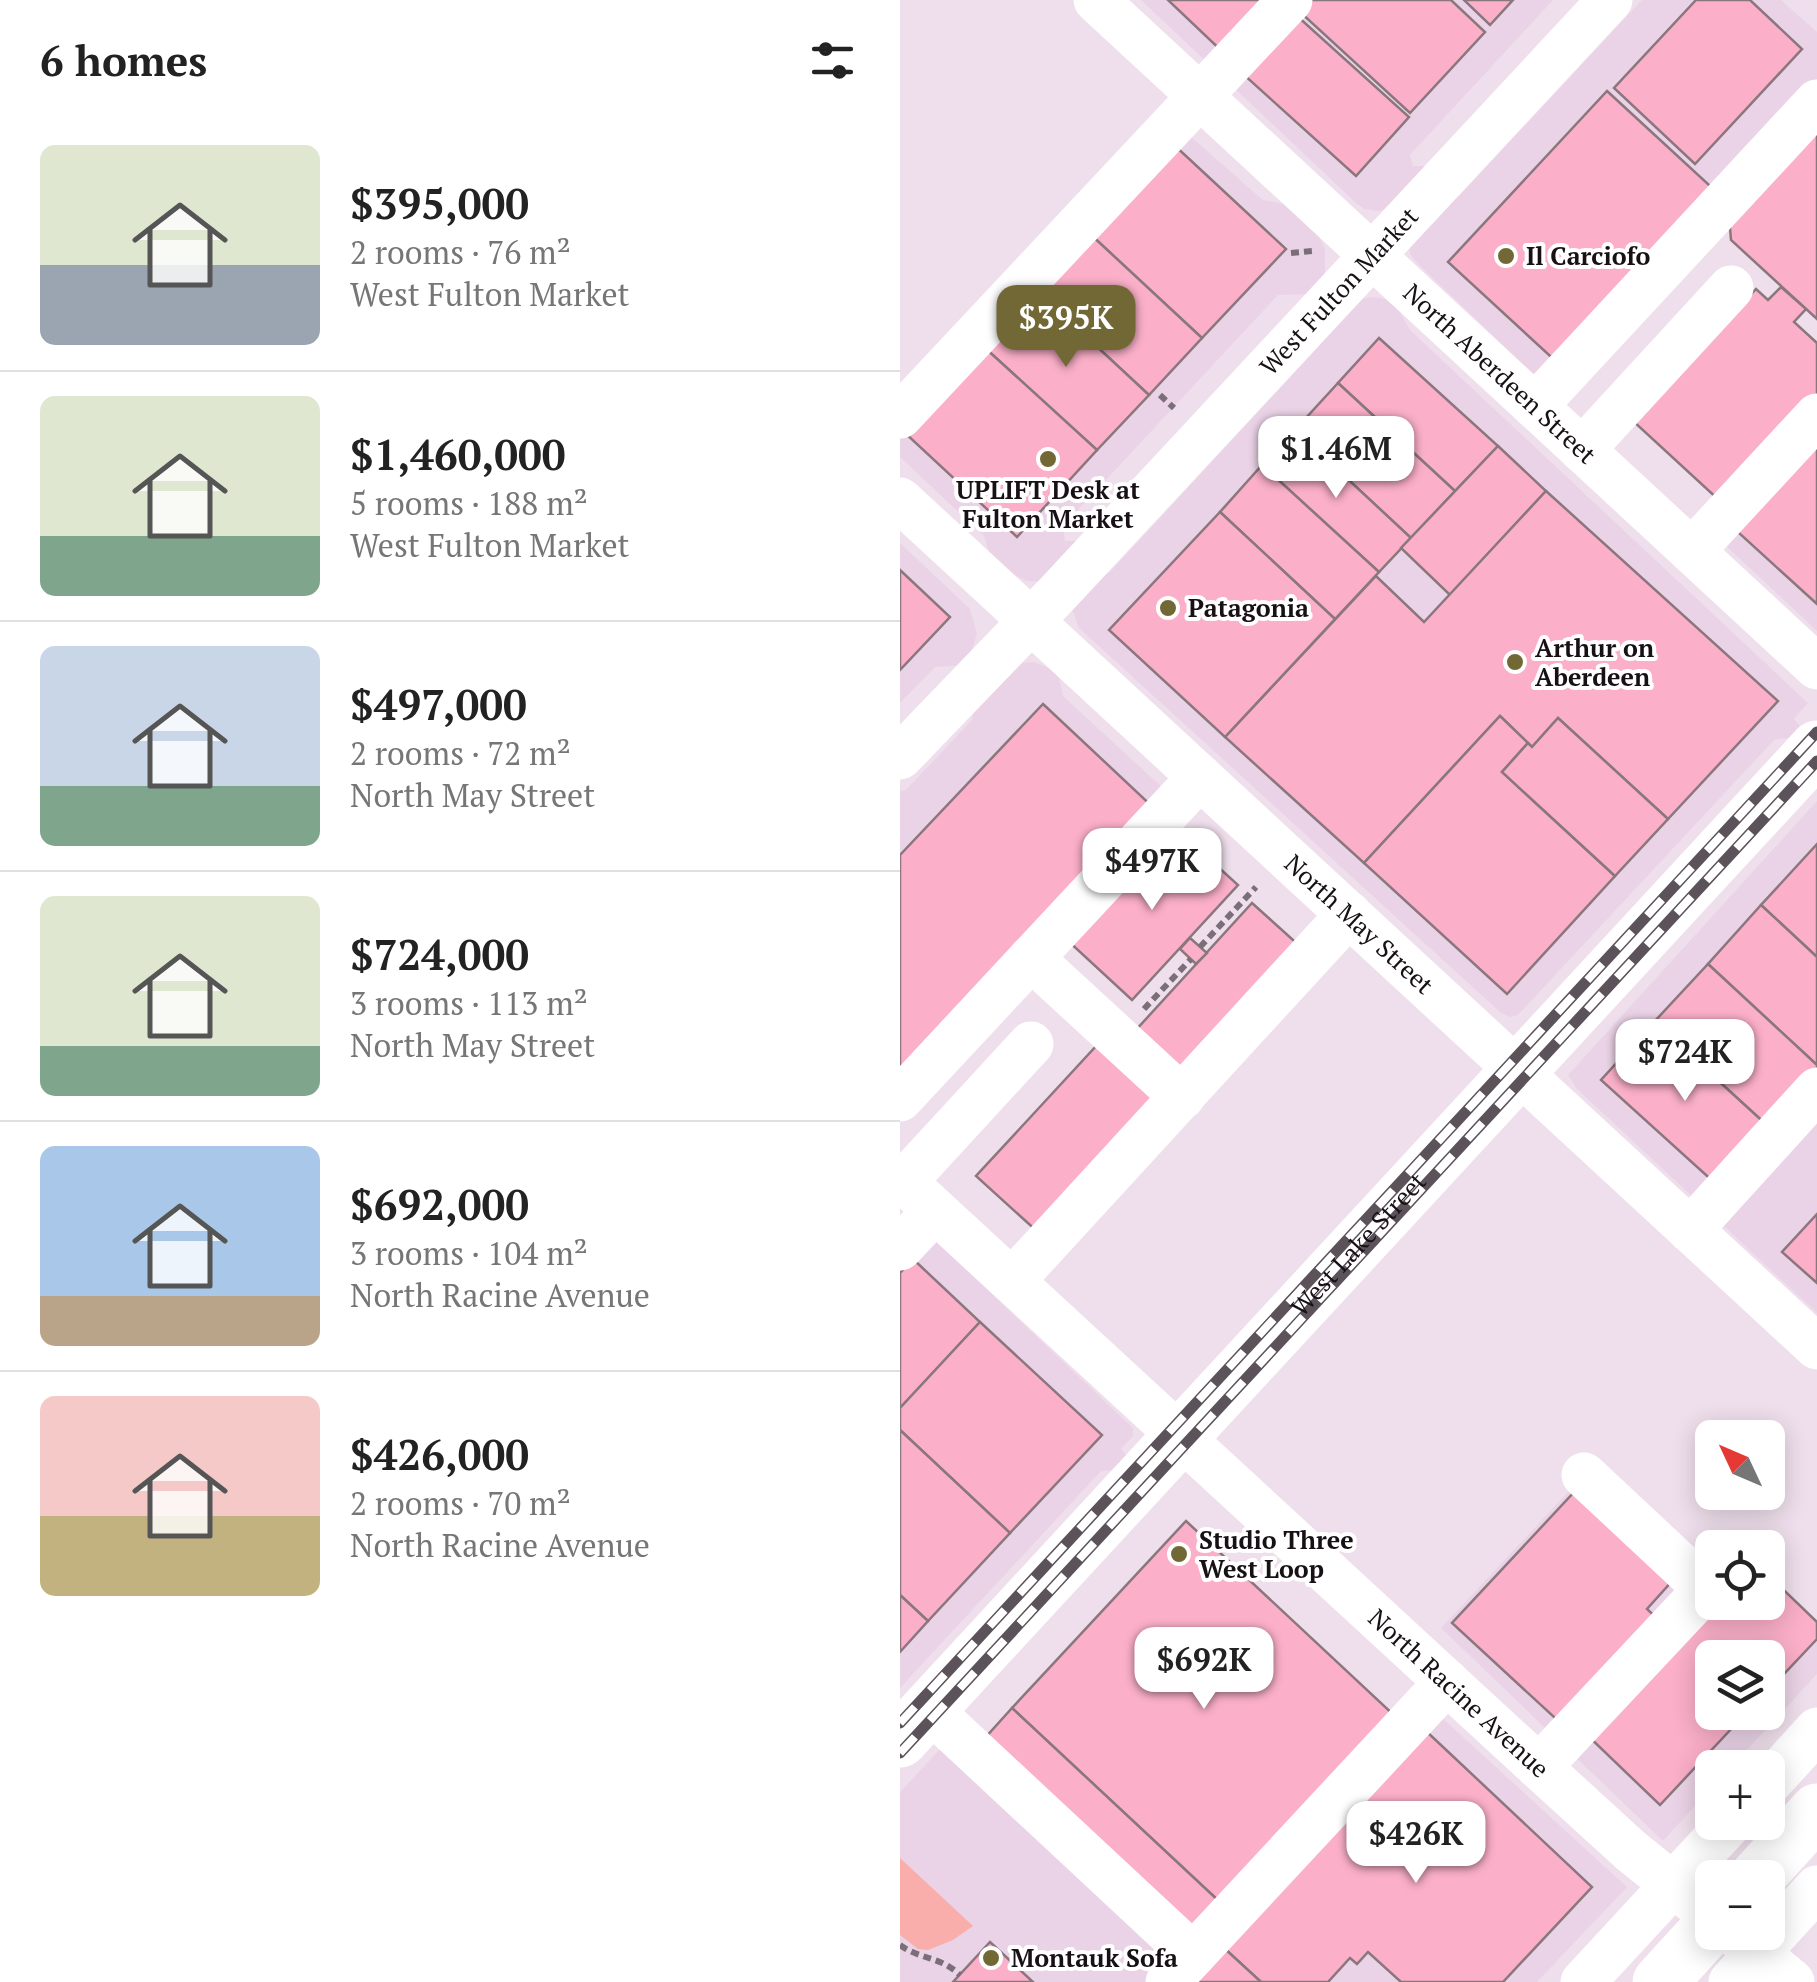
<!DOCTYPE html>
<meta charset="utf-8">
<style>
body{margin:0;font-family:"PT Serif",serif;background:#f2f2f2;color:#222;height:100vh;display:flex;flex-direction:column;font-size:38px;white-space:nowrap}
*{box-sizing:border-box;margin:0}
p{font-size:32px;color:#767676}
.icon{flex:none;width:55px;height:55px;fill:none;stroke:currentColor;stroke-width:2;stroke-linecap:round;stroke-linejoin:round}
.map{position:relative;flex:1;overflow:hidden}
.side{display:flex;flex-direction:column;background:#fff;width:900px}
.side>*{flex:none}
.needle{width:65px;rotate:314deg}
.fabs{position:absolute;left:795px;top:1420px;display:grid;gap:20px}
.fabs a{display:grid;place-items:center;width:90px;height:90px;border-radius:15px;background:#fff;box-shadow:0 5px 25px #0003;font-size:50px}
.price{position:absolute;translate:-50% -85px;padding:0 22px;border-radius:20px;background:#fff;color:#222;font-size:32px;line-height:65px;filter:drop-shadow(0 2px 5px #0008)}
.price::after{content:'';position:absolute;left:50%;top:60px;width:30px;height:22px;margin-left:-15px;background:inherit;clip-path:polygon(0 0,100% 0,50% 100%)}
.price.on{background:#726835;color:#fff}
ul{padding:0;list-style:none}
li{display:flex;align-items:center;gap:30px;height:250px;padding:0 40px}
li+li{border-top:2px solid #e0e0e0}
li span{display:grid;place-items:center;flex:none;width:280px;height:200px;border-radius:15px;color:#555}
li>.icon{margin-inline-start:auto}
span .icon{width:120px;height:120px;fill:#fffc;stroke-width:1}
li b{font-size:42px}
h2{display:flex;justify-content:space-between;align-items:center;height:120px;padding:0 40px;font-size:42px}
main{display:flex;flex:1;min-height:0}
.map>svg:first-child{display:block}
.built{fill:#ead3e6;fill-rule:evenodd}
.green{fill:#f9aeab}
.building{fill:#fbafc9;stroke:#8a777d;stroke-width:2.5}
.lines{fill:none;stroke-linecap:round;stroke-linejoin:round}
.path{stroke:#7a6f78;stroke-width:6;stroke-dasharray:8 5;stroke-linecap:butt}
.minor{stroke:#fff;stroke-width:45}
.major{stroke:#fff;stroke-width:55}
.rail-casing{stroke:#5b525a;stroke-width:11}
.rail{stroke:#fff;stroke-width:8;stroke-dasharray:22;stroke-linecap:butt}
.poi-dot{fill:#726835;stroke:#fff;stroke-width:4}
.labels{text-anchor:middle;stroke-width:8;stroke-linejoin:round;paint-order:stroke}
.poi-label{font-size:25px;font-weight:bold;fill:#171116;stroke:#fff;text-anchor:start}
.street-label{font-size:25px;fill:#171116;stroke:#fff}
</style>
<main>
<section class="side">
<h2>6 homes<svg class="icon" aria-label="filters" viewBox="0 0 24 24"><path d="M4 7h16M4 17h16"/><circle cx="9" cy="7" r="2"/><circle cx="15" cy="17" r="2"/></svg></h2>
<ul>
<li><span style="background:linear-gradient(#dfe7d0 60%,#9aa5b1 0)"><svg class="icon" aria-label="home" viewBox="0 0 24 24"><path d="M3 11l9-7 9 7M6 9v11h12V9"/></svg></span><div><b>$395,000</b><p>2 rooms · 76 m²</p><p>West Fulton Market</p></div></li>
<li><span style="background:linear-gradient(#dfe7d0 70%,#7fa58c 0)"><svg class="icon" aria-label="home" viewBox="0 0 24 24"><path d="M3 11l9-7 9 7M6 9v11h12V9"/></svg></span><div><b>$1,460,000</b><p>5 rooms · 188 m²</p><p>West Fulton Market</p></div></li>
<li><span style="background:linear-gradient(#c9d6e8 70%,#7fa58c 0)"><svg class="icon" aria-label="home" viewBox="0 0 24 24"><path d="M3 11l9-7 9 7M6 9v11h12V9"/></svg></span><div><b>$497,000</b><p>2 rooms · 72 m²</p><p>North May Street</p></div></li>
<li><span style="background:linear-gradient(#dfe7d0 75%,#7fa58c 0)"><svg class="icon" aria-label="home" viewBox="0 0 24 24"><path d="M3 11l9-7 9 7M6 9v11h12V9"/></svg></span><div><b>$724,000</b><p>3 rooms · 113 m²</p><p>North May Street</p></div></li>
<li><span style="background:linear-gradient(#a9c7e8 75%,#b9a48a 0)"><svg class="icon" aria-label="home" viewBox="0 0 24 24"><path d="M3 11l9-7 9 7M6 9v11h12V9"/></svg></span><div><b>$692,000</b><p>3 rooms · 104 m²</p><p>North Racine Avenue</p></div></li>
<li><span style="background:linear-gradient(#f6c9c9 60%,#c2b280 0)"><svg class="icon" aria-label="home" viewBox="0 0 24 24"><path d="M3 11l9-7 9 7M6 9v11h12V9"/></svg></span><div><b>$426,000</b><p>2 rooms · 70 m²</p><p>North Racine Avenue</p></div></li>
</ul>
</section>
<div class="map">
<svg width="917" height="1982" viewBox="0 0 917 1982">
<rect width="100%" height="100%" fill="#efdfec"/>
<!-- built -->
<g class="built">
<path d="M241,0h412l-143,155 3,11h24l-48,42 -11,3 -14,-2 -8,-6z"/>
<path d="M742,0h139l36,32v70l-267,288 -132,-126 -8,-10 -1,-13 33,-41 18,-5z"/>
<path d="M274,122l89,78 26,5 28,27 8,17v25l-13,20 -34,1 -215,231 2,15h16l-38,41 -17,-1 -13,-7 -24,-21 -5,-17 -84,-79v-41z"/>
<path d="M473,297l12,2 12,8 13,23 398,373 -14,16 6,7 -11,12 -14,1 -257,276 -9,2 -9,-5 -421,-384 -7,-19 25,-34 12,-2 211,-228 1,-11 41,-35z"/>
<path d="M917,416v215l-107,-100z"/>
<path d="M0,543l70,66 7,25 -10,31 -32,2 -35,36z"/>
<path d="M134,662l24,10 5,24 114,105 -277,298v-308l6,-1 66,-70 2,-11 48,-46z"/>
<path d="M917,801v512l-240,-224 -9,-14z"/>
<path d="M20,1226l213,202v8l-12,13 6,7 -13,14 -13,1 -201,217v-440z"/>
<path d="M684,1475l128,127h56v-26l49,45v53l-86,93 -19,1v19l-49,54 -222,-213zM812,1658h56v54h-56z"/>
<path d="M527,1704l200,183 -90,95h-637v-190l55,-59 238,221z"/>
</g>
<!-- green -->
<path class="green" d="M0,1858l73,68 -20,14 -25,10 -10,-1 -18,-14z"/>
<!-- building -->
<g class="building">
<path d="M268,0h116l-55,58z"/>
<path d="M412,0h139l34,32 -75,81 -110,-101z"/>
<path d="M564,0h49l-23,25z"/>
<path d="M796,0h54l52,49 -107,115 -81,-76z"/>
<path d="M396,15l113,102 -53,59 -113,-102z"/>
<path d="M707,91l114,105 -160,170 -113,-104z"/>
<path d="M917,123v196l-86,-79 -2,-24z"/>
<path d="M272,143l114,106 -84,89 -113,-105z"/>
<path d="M189,233l113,105 -53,57 -113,-105z"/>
<path d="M881,287l25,22 -12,13 23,21v56l-96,103 -88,-81 123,-132 12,11z"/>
<path d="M136,290l113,105 -52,55 -113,-103z"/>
<path d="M479,338l119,108 -43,45 -117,-108z"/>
<path d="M84,347l113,103 -80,87 -112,-104z"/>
<path d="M438,383l117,108 -44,47 -116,-108z"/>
<path d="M917,426v178l-89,-81z"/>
<path d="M395,430l116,108 -32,34 -117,-107z"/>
<path d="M598,446l48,45 -96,104 -49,-47z"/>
<path d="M362,465l117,107 -44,47 -115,-107z"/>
<path d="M646,491l232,210 -110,118 -110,-101 -26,29 -32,-31 -136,147 -139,-126 151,-161 48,46z"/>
<path d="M320,512l115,107 -110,118 -116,-107z"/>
<path d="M0,570l50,47 -50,53z"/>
<path d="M143,704l113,106 -256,274v-229z"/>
<path d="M600,716l28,27 -26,29 113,104 -108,118 -143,-131z"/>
<path d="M658,718l110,101 -53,57 -113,-104 26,-29 4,4z"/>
<path d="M273,826l65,59 -106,115 -65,-60z"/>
<path d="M917,844v113l-56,-52z"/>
<path d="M352,903l50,45 -118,128 -49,-45z"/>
<path d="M861,905l56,52v108l-109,-101z"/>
<path d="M290,938l17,15 -11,11 -16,-15z"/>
<path d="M808,964l109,101v11l-47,52 -116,-106z"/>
<path d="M754,1022l116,106 -53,57 -116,-105z"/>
<path d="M198,1044l64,58 -122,132 -64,-58z"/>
<path d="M917,1214v69l-35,-31z"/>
<path d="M13,1259l67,63 -80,86v-135z"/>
<path d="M80,1322l122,113 -92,98 -110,-103v-22z"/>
<path d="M0,1430l110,103 -82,88 -28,-26z"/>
<path d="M676,1490l97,90 -26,29 17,16 -97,104 -115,-106z"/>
<path d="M286,1521l210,196 -174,187 -210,-196z"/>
<path d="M868,1575l49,47v17l-49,52v-33h-56v54h35l-87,93 -75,-72 127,-131h56z"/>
<path d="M0,1595l28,26 -28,31z"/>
<path d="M112,1708l210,196 -28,29 -209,-195z"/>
<path d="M526,1731l166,156 -89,95h-102l-33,-30 -11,12 -7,-6 -22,24h-67l-37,-34z"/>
<path d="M90,1942l43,40h-80z"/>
<path d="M324,1948l37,34h-69z"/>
</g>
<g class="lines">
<!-- path -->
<g class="path">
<path d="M391,253l21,-2"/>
<path d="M260,395l14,13"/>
<path d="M300,947l56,-60"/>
<path d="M244,1009l47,-50"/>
<path d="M0,1945c21,15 40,11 60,30"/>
</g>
<!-- minor -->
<g class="minor">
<path id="s1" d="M196,0l721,667"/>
<path d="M635,406l282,-304"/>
<path d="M0,416l390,-416"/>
<path d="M682,450l149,-162"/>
<path id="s2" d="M0,500l917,847"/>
<path d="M792,551l125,-135"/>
<path id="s3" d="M0,757l157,-163 553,-594"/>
<path d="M131,958l151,139"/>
<path d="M0,1099l300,-322"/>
<path id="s4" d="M0,1178l639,589 92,84 81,65"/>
<path d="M4,1182l127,-138"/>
<path d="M790,1230l127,-140"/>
<path d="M0,1248l35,-37"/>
<path d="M112,1281l337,-367"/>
<path d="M29,1709l264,246"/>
<path d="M639,1767l167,-178 -122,-114"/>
<path d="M868,1784l49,-54"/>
<path d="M836,1935l56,47"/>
<path d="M268,1982l279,-300"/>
<path d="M683,1982l148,-160"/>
<path d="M831,1982l86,-94"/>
</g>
<!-- major -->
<g class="major">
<path id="s5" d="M0,1740l917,-992"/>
<path d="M856,1878l61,-67"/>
<path d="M760,1982l52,-57"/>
</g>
<!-- rail casing -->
<g class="rail-casing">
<g id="rail">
<path d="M0,1723l917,-991"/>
<path d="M0,1753l917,-992"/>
</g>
</g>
<!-- rail -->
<use href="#rail" class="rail"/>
</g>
<!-- markers -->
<g class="poi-dot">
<circle cx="606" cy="256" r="10"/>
<circle cx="148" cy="459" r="10"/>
<circle cx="268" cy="608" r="10"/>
<circle cx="615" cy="662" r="10"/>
<circle cx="279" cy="1554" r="10"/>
<circle cx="91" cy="1958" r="10"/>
</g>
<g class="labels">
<!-- poi labels -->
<g class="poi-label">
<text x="626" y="265">Il Carciofo</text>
<text x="148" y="499" text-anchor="middle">UPLIFT Desk at<tspan x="148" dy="29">Fulton Market</tspan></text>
<text x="288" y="617">Patagonia</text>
<text x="635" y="657">Arthur on<tspan x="635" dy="29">Aberdeen</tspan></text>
<text x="299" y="1549">Studio Three<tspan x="299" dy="29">West Loop</tspan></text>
<text x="111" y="1967">Montauk Sofa</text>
</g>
<!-- street labels -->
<g class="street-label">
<text dy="9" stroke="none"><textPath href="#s3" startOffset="640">West Fulton Market</textPath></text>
<text dy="9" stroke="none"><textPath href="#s1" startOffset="550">North Aberdeen Street</textPath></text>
<text dy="9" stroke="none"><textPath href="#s2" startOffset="625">North May Street</textPath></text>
<text dy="9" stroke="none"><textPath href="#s5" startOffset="675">West Lake Street</textPath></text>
<text dy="9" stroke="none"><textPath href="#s4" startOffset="760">North Racine Avenue</textPath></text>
</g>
</g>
</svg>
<div class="fabs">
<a><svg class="needle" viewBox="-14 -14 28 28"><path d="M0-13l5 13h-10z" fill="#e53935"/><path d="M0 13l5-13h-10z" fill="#767676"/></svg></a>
<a><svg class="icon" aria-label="locate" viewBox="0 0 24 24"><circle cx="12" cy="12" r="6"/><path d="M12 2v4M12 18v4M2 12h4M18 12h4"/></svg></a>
<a><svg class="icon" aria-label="layers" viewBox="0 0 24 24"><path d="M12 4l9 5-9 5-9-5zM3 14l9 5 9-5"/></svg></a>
<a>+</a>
<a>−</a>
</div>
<b class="price on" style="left:166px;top:370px">$395K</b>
<b class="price" style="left:436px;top:501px">$1.46M</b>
<b class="price" style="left:252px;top:913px">$497K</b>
<b class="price" style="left:785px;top:1104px">$724K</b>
<b class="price" style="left:304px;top:1712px">$692K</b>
<b class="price" style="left:516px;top:1886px">$426K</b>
</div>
</main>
